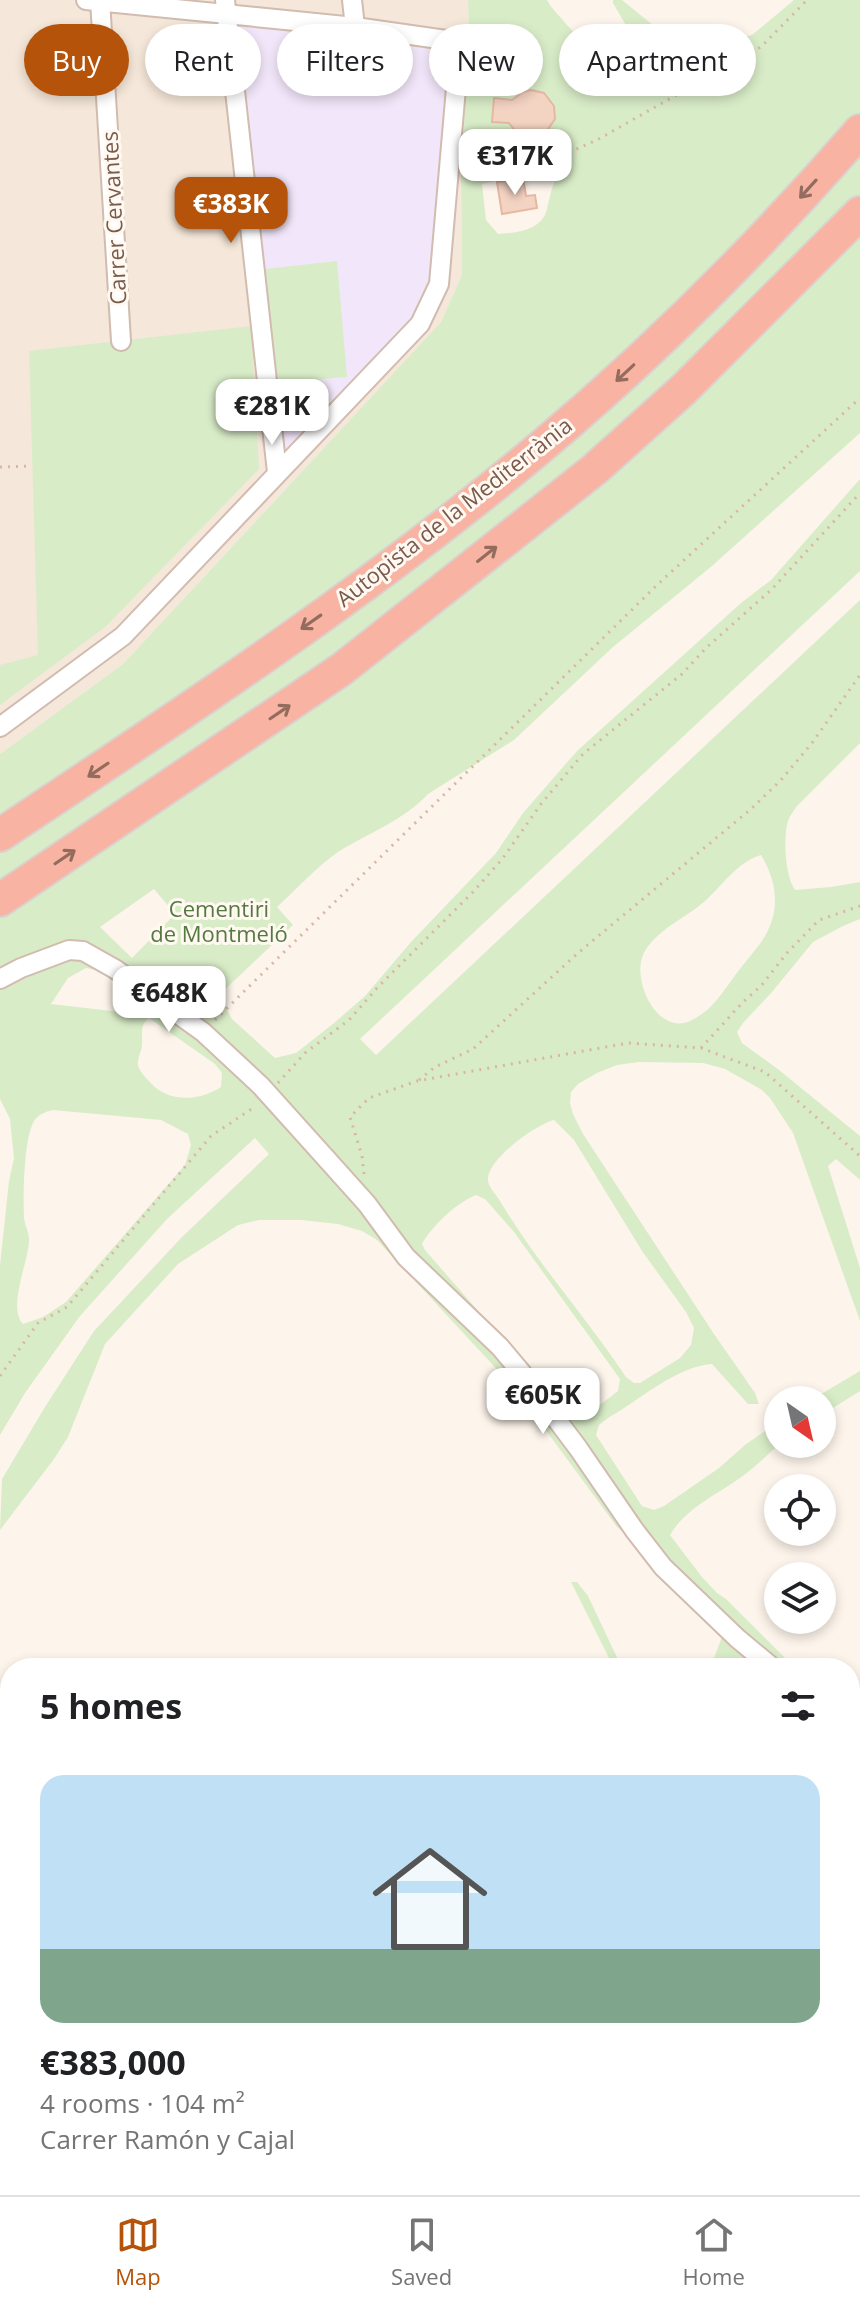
<!DOCTYPE html>
<meta charset="utf-8">
<style>
body{margin:0;font-family:"Open Sans",sans-serif;background:#f6f6f6;color:#202124;height:100vh;display:flex;flex-direction:column;font-size:30px;white-space:nowrap}
*{box-sizing:border-box;margin:0}
p{font-size:26px;color:#757577}
.icon{flex:none;width:44px;height:44px;fill:none;stroke:currentColor;stroke-width:2;stroke-linecap:round;stroke-linejoin:round}
.map{position:relative;flex:1;overflow:hidden}
.drawer{position:absolute;left:0px;top:1658px;width:860px;height:538px;display:flex;flex-direction:column;background:#fff;border-radius:32px 32px 0 0;box-shadow:0 4px 12px #0003}
.drawer>*{flex:none}
.hud{position:absolute;left:24px;top:24px;width:812px;height:72px;display:flex;gap:16px}
.needle{width:52px;rotate:146deg}
.controls{position:absolute;left:764px;top:1386px;display:grid;gap:16px}
.controls a{display:grid;place-items:center;width:72px;height:72px;border-radius:50%;background:#fff;box-shadow:0 4px 12px #0003;font-size:40px}
.price{position:absolute;translate:-50% -68px;padding:0 18px;border-radius:16px;background:#fff;color:#222;font-size:26px;line-height:52px;filter:drop-shadow(0 2px 4px #0008)}
.price::after{content:'';position:absolute;left:50%;top:48px;width:24px;height:18px;margin-left:-12px;background:inherit;clip-path:polygon(0 0,100% 0,50% 100%)}
.price.selected{background:#b45309;color:#fff}
ul{padding:0;list-style:none}
li{display:grid;align-content:center;gap:16px;height:424px;padding:0 40px}
li span{display:grid;place-items:center;height:248px;border-radius:24px;color:#555}
li>.icon{margin-inline-start:auto}
span .icon{width:144px;height:144px;fill:#fffc;stroke-width:1}
li b{font-size:34px}
h2{display:flex;justify-content:space-between;align-items:center;height:96px;padding:0 40px;font-size:34px}
.chip{padding:0 28px;border-radius:36px;background:#fff;box-shadow:0 4px 12px #0003;font-size:28px;line-height:72px}
.chip.selected{background:#b45309;color:#fff}
.dock{display:flex;justify-content:space-around;align-items:center;height:112px;border-top:2px solid #e0e0e0;background:#fff;font-size:22px;color:#757577}
.dock a{display:grid;justify-items:center;gap:4px}
.dock .selected{color:#b45309}
.map>svg:first-child{display:block}
.residential{fill:#f5e7d9}
.education{fill:#f2e7fa}
.green{fill:#d9ecc8;fill-rule:evenodd}
.building{fill:#f3d3c2;stroke:#e6b8a2;stroke-width:2}
.lines{fill:none;stroke-linecap:round;stroke-linejoin:round}
.lane-casing{stroke:#d1bcaf;stroke-width:13}
.street-casing{stroke:#d1bcaf;stroke-width:22}
.secondary-casing{stroke:#d6beaf;stroke-width:28}
.highway-casing{stroke:#dad1cd;stroke-width:36}
.path{stroke:#d9b6a4;stroke-width:3;stroke-dasharray:2 6;stroke-linecap:butt}
.lane{stroke:#fff;stroke-width:9}
.street{stroke:#fff;stroke-width:18}
.secondary{stroke:#fff;stroke-width:24}
.highway{stroke:#f8b3a2;stroke-width:32}
.street-bridge-casing{stroke:#d1bcaf;stroke-width:22;stroke-linecap:butt}
.path-bridge{stroke:#d9b6a4;stroke-width:3;stroke-dasharray:2 6;stroke-linecap:butt}
.street-bridge{stroke:#fff;stroke-width:18}
.oneway{stroke:#936c5d}
.labels{text-anchor:middle;stroke-width:6;stroke-linejoin:round;paint-order:stroke}
.street-label{font-size:22px;fill:#7a5a4c;stroke:#fff9f2}
.park-label{font-size:22px;fill:#557a41;stroke:#fff9f2}
</style>
<div class="map">
<svg width="860" height="2195" viewBox="0 0 860 2195">
<rect width="100%" height="100%" fill="#fdf5eb"/>
<!-- residential -->
<path class="residential" d="M0,0h468l1,43 -8,132 1,100 -21,47 -318,342 -123,90z"/>
<!-- education -->
<path class="education" d="M237,24l214,27 -22,228 -15,38 -129,135z"/>
<!-- green -->
<g class="green">
<path d="M468,0h79c6,11 13,16 20,25 21,23 45,42 77,37l6,-8 -3,-8 -20,-19 -14,-24v-3h9l37,30 44,15h10l39,-10 42,-35h66v433l-148,133 -99,81 -99,93 -86,54c-25,27 -60,39 -90,58 -23,16 -40,36 -61,55l16,18 -74,70 13,24 43,39 21,-5 38,-30 31,-27 46,-54 85,-89 27,-40 54,-62 164,-148 30,-23 89,-101v92l-500,468 16,16 484,-455v143l-62,62c-4,5 -8,10 -10,16 -5,17 -3,55 7,69l36,-3 29,-5v37l-17,7 -30,16 -41,50 -29,31 -6,9 5,11 37,27 81,66v44l-24,-21 -8,7 32,102v53l-67,-188 -23,-35 -8,-8 -37,-21 -22,-6 -64,-1 -22,3 -20,8 -19,11 -7,8 -1,11 3,11 10,20 129,197 43,62 4,11h-11l-36,-40c-35,2 -74,37 -104,54l-9,7 -3,10 46,71 12,4 10,-4 55,-38 27,-24 32,-22v22h2c-13,11 -26,24 -40,34 -24,17 -55,31 -70,57l32,42 15,16 9,6 69,69h-33l-7,-5c-16,1 -28,9 -44,3l12,-32 -90,-93 -16,-14 -100,-136 -140,-151 -15,-9 -24,-7 -37,-4h-42l-21,5 -60,39 -73,80 -37,93 -14,22 -54,71 2,-51 43,-72 49,-76 88,-94 87,-83 -14,-16 -88,81 -87,97 -55,77 -25,42v-170l9,-84 5,-23 -4,-39 -10,-20v-345l123,-90 318,-342 21,-47 -1,-100 8,-132zM543,170l14,7c-6,11 -7,20 -10,32 -5,21 -30,24 -49,25l-12,-14 -4,-36zM761,855c20,33 19,66 -6,95 -6,8 -13,16 -19,24 -14,19 -24,37 -46,47 -33,15 -61,-44 -45,-70 14,-23 41,-33 60,-50 18,-16 32,-39 56,-46zM154,889l21,25 -43,44 -32,-31zM86,968l25,5 17,35 -7,4 -70,-8 17,-26zM149,1018l66,46 7,9 -1,14c-23,15 -55,16 -73,-7 -4,-4 -9,-10 -10,-15 -1,-6 3,-13 4,-19 1,-11 -3,-21 7,-28zM53,1110l108,10 27,14 3,11 -6,20 -119,137 -23,15 -20,7c-16,-17 6,-63 6,-84 0,-9 -5,-16 -5,-24 -1,-21 0,-75 9,-93 4,-8 11,-11 20,-13zM554,1120l20,20 68,111 44,61 8,16 -3,17 -11,13 -40,25h-6l-8,-6c-40,-60 -89,-114 -126,-176 -3,-6 -12,-14 -12,-21 -2,-20 49,-56 66,-60zM476,1195l9,4 29,33 106,147 -2,12c-13,10 -34,28 -51,26l-19,-26 -123,-141 -3,-6c10,-18 34,-41 54,-49z"/>
<path d="M337,261l10,116 -69,6 -13,-114z"/>
<path d="M261,325l-9,16 7,128 -154,158 -105,78v-40l38,-10 -9,-304z"/>
<path d="M860,1371v20l-38,24v-15h-11z"/>
<path d="M571,1582h6l11,14 34,72h-8z"/>
<path d="M0,1789l10,5v392h840v-306l10,3v312h-860z"/>
</g>
<!-- building -->
<g class="building">
<path d="M531,90l13,3 10,13 1,13 -9,13 -10,5h-8l-12,-5 -7,-9 -17,-1 2,-24 18,2 11,-8z"/>
<path d="M523,178l3,18 9,-1 2,13 -35,6 -5,-32z"/>
</g>
<g class="lines">
<!-- lane casing -->
<g class="lane-casing">
<g id="lane">
<path d="M850,1960l10,1"/>
<path d="M850,2041l10,2"/>
<path d="M848,2186l12,2"/>
<path d="M266,2195l2,-9"/>
<path d="M323,2195l2,-9"/>
<path d="M545,2195l2,-9"/>
<path d="M726,2195l28,-9"/>
</g>
</g>
<!-- street casing -->
<g class="street-casing">
<g id="street">
<path d="M100,0l21,341"/>
<path d="M225,0l52,472"/>
<path d="M352,0l3,27"/>
<path d="M0,727l123,-91 297,-312 19,-40 21,-242 -105,-15 -269,-27"/>
<path d="M0,979l21,-11 48,-18 14,1 32,18 88,63 58,54"/>
<path d="M341,1175l26,29 39,53 94,90 21,25 57,76 57,83 28,36 74,71 36,30"/>
<path d="M850,1734l10,8"/>
<path d="M850,1940l10,1"/>
<path d="M300,2195l3,-9"/>
</g>
</g>
<!-- secondary casing -->
<g class="secondary-casing">
<g id="secondary">
<path d="M850,1889l10,4"/>
<path d="M0,1990h10"/>
</g>
</g>
<!-- highway casing -->
<g class="highway-casing">
<g id="highway">
<path d="M0,835c185,-123 372,-246 542,-389 114,-96 220,-202 318,-315"/>
<path d="M0,900l342,-231 253,-200 89,-80 176,-176"/>
</g>
</g>
<!-- path -->
<g class="path">
<path d="M470,136l19,26 16,12 40,-11 52,-23 164,-93 46,-47"/>
<path d="M0,467l31,-1"/>
<path d="M215,1020l442,-435 203,-187"/>
<path d="M701,1048l42,-46 18,-16 26,-33 32,-33 41,-14"/>
<path d="M419,1080l16,-13 38,-18 105,-96 173,-144 30,-29 31,-37 48,-68"/>
<path d="M278,1083l27,-30 44,-33 28,-32 96,-96 30,-34 38,-54 42,-50 99,-80 24,-26 65,-58 89,-97"/>
<path d="M364,1174l-2,-18 -12,-39 19,-19 48,-17 211,-38 73,5 64,24 95,84"/>
<path d="M0,1376l38,-53 29,-16 144,-171 45,-30"/>
<path d="M850,1820l10,-4"/>
<path d="M850,1843l2,-10 8,2"/>
<path d="M850,1864l10,2"/>
<path d="M850,1998l10,2"/>
<path d="M486,2195l3,-9"/>
</g>
<!-- lane -->
<use href="#lane" class="lane"/>
<!-- street -->
<use href="#street" class="street"/>
<!-- secondary -->
<use href="#secondary" class="secondary"/>
<!-- highway -->
<use href="#highway" class="highway"/>
<!-- street-bridge casing -->
<g class="street-bridge-casing">
<path id="street-bridge" d="M261,1086l80,89"/>
</g>
<!-- path-bridge -->
<path class="path-bridge" d="M850,1951l10,-41"/>
<!-- street-bridge -->
<use href="#street-bridge" class="street-bridge"/>
</g>
<!-- one-way arrows -->
<defs><path id="oneway-shaft" d="M-6 0H5M1.5-3L5.5 0L1.5 3" fill="none" stroke-width="1.6" stroke-linecap="round" stroke-linejoin="round" transform="scale(2)"/></defs>
<g class="oneway">
<use href="#oneway-shaft" transform="translate(808 189) rotate(132)"/>
<use href="#oneway-shaft" transform="translate(625 373) rotate(137)"/>
<use href="#oneway-shaft" transform="translate(487 554) rotate(-38)"/>
<use href="#oneway-shaft" transform="translate(311 622) rotate(145)"/>
<use href="#oneway-shaft" transform="translate(280 712) rotate(-34)"/>
<use href="#oneway-shaft" transform="translate(98 770) rotate(146)"/>
<use href="#oneway-shaft" transform="translate(65 857) rotate(-34)"/>
</g>
<g class="labels">
<!-- street labels -->
<g class="street-label">
<text transform="translate(114 218) rotate(-93)" y="8">Carrer Cervantes</text>
<text transform="translate(454 512) rotate(-38)" y="8">Autopista de la Mediterrània</text>
</g>
<!-- park labels -->
<g class="park-label">
<text x="219" y="917">Cementiri<tspan x="219" dy="25">de Montmeló</tspan></text>
</g>
</g>
</svg>
<div class="controls">
<a><svg class="needle" viewBox="-14 -14 28 28"><path d="M0-13l5 13h-10z" fill="#e53935"/><path d="M0 13l5-13h-10z" fill="#757577"/></svg></a>
<a><svg class="icon" aria-label="locate" viewBox="0 0 24 24"><circle cx="12" cy="12" r="6"/><path d="M12 2v4M12 18v4M2 12h4M18 12h4"/></svg></a>
<a><svg class="icon" aria-label="layers" viewBox="0 0 24 24"><path d="M12 4l9 5-9 5-9-5zM3 14l9 5 9-5"/></svg></a>
</div>
<b class="price" style="left:515px;top:197px">€317K</b>
<b class="price selected" style="left:231px;top:245px">€383K</b>
<b class="price" style="left:272px;top:447px">€281K</b>
<b class="price" style="left:169px;top:1034px">€648K</b>
<b class="price" style="left:543px;top:1436px">€605K</b>
<div class="hud">
<a class="chip selected">Buy</a>
<a class="chip">Rent</a>
<a class="chip">Filters</a>
<a class="chip">New</a>
<a class="chip">Apartment</a>
</div>
<section class="drawer">
<h2>5 homes<svg class="icon" aria-label="filters" viewBox="0 0 24 24"><path d="M4 7h16M4 17h16"/><circle cx="9" cy="7" r="2"/><circle cx="15" cy="17" r="2"/></svg></h2>
<ul>
<li><span style="background:linear-gradient(#bfe0f5 70%,#7fa58c 0)"><svg class="icon" aria-label="home" viewBox="0 0 24 24"><path d="M3 11l9-7 9 7M6 9v11h12V9"/></svg></span><div><b>€383,000</b><p>4 rooms · 104 m²</p><p>Carrer Ramón y Cajal</p></div></li>
</ul>
</section>
</div>
<nav class="dock">
<a class="selected"><svg class="icon" aria-label="map" viewBox="0 0 24 24"><path d="M3 6l6-2 6 2 6-2v14l-6 2-6-2-6 2zM9 4v14M15 6v14"/></svg>Map</a>
<a><svg class="icon" aria-label="saved" viewBox="0 0 24 24"><path d="M7 4h10v16l-5-4-5 4z"/></svg>Saved</a>
<a><svg class="icon" aria-label="home" viewBox="0 0 24 24"><path d="M3 11l9-7 9 7M6 9v11h12V9"/></svg>Home</a>
</nav>
